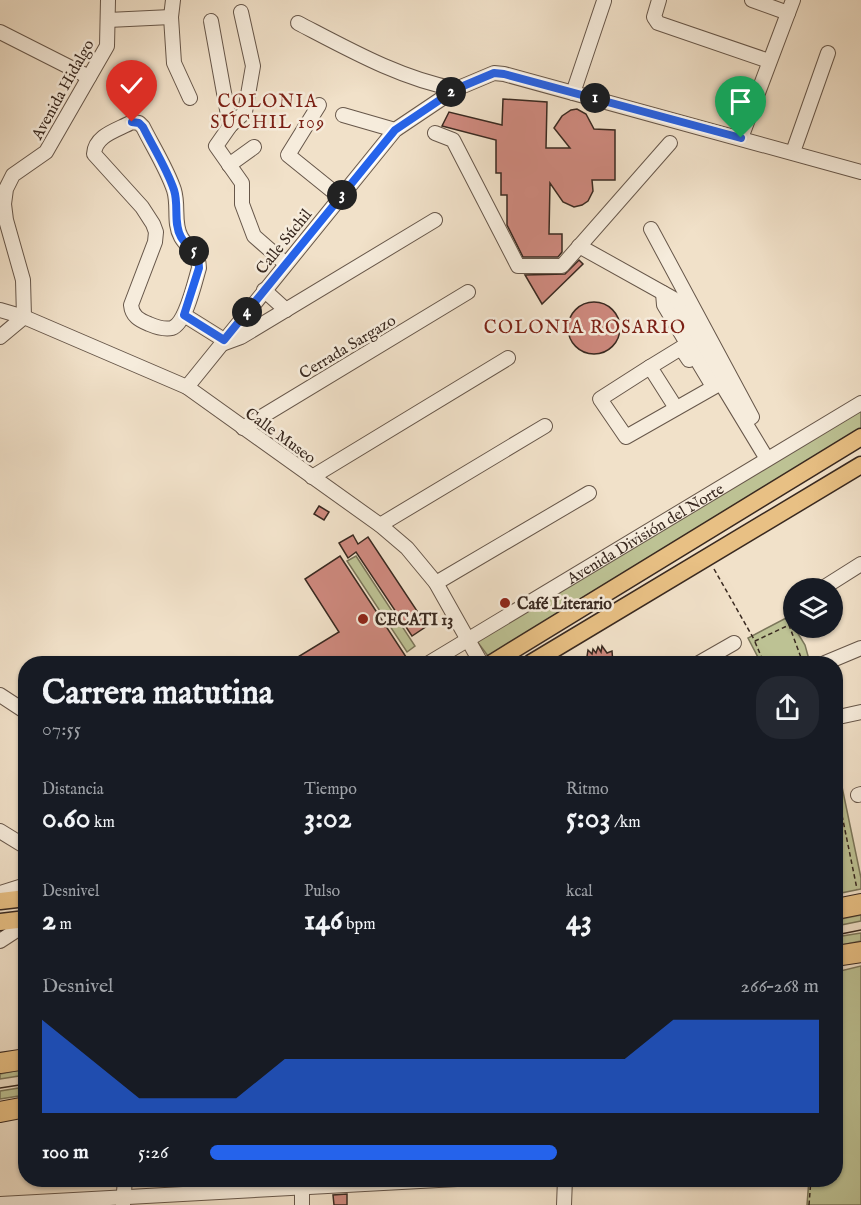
<!DOCTYPE html>
<html lang="es">
<meta charset="utf-8">
<style>
:root{--surface:#171b24;--page:#242831;--text:#f1f3f6;--muted:#9ea1a6;--accent:#2563eb}
body{margin:0;font-family:"IM FELL English",serif;background:var(--page);color:var(--text);height:100vh;display:flex;flex-direction:column;font-size:22px;white-space:nowrap}
*{box-sizing:border-box;margin:0}
p{font-size:20px;color:var(--muted)}
.icon{flex:none;width:33px;height:33px;fill:none;stroke:currentColor;stroke-width:2;stroke-linecap:round;stroke-linejoin:round}
.map{position:relative;flex:1;overflow:hidden}
.side{position:absolute;left:18px;top:656px;width:825px;height:531px;display:flex;flex-direction:column;background:var(--surface);border-radius:24px;box-shadow:0 2px 4px #0004}
.side>*{flex:none}
.controls{position:absolute;left:783px;top:578px;display:grid;gap:12px}
.controls a{display:grid;place-items:center;width:60px;height:60px;border-radius:50%;background:var(--surface);box-shadow:0 2px 4px #0004;font-size:30px}
.pin{position:absolute;display:grid;place-items:center;width:51px;height:51px;color:#fff;margin:-62px -26px;border-radius:50% 50% 50% 0;rotate:-45deg;box-shadow:0 0 6px #0007}
.pin .icon{rotate:45deg}
.km{position:absolute;width:30px;height:30px;margin:-15px;border-radius:50%;background:#222;color:#fff;font-size:16px;line-height:30px;text-align:center}
.round{display:grid;place-items:center;flex:none;width:63px;height:63px;border-radius:24px;background:var(--page)}
.summary{display:flex;align-items:center;justify-content:space-between;height:102px;padding:0 24px}
h1{font-size:33px;font-weight:700;line-height:45px}
.figures{display:grid;grid-template-columns:repeat(3,1fr);gap:9px;height:102px;padding:6px 24px}
.figures div{display:grid;align-content:center}
.figures b{font-size:30px;font-weight:700}
.figures small{font-size:16px;font-weight:400}
.figures p{font-size:16px}
.chart{height:168px;padding:12px 24px}
.chart p{display:flex;justify-content:space-between}
.chart svg{width:100%;height:108px;margin-top:6px;fill:var(--accent);opacity:.7}
ul{padding:0 24px;list-style:none;font-size:20px}
li{display:grid;grid-template-columns:96px 72px 1fr;align-items:center;height:45px}
li i{height:15px;border-radius:8px;background:var(--accent)}
.map>svg:first-child{display:block}
</style>
<div class="map">
<svg width="861" height="1205" viewBox="0 0 861 1205">
<rect width="100%" height="100%" fill="#f1e1c9"/>
<filter id="stains"><feTurbulence type="fractalNoise" baseFrequency=".00333" numOctaves="4"/><feColorMatrix values="0 0 0 0 .2 0 0 0 0 .09 0 0 0 0 .02 0 0 0 .5 -.17"/></filter>
<radialGradient id="worn" r=".72"><stop offset=".6" stop-color="#630" stop-opacity="0"/><stop offset="1" stop-color="#630" stop-opacity=".3"/></radialGradient>
<path fill="#bdc294" stroke="#7b765a" stroke-width="1.5" d="M861,410V428L488,656L476,640Z
M356,556L415,646L407,652L347,561Z
M788,617L805,645L810,663H761L748,638Z
M836,758L861,878V889L836,894Z
M861,915V921L836,926V920Z
M861,933V941L836,946V937Z
M861,966V1205H807L809,1179H836V972Z
M25,1069V1075L0,1079V1074Z
M25,1087V1095L0,1099V1091Z"/>
<path fill="#ce897e" stroke="#392920" stroke-width="1.5" d="M503,99L547,102L546,148H570L554,128L562,116L571,110L577,109L586,114L594,129L615,130V180H592L593,191L588,201L582,205L574,207L563,202L550,183L549,234H562V252L558,257H523L507,225V195H501V173H496V140L442,126L449,112L502,125Z
M579,260L583,264L542,304L525,275L565,274Z
M568 328a26 26 0 1 1 52 0a26 26 0 1 1-52 0Z
M319,506L329,512L324,520L314,514Z
M353,535L358,544L368,537L427,626L412,636L356,552L348,558L339,543Z
M340,556L410,663H288L339,632L305,579Z
M602,646L607,653L612,651L613,663H586L588,650L592,654L593,649L596,653L598,647L601,652Z
M347,1194V1205H334L333,1195Z"/>
<g fill="none" stroke-linecap="round" stroke-linejoin="round">
<defs>
<g id="minor">
<path d="M173,0L171,17L174,63L190,98"/>
<path d="M659,0L654,17L658,23L769,61"/>
<path d="M752,0L788,13"/>
<path d="M241,12L253,66L245,112L230,126L216,146L242,183V204L254,236L286,264"/>
<path d="M108,20L171,17"/>
<path d="M211,21L230,126"/>
<path d="M298,23C348,49 401,79 456,89"/>
<path d="M0,32L89,77"/>
<path d="M573,93L604,1"/>
<path d="M319,105L288,155L340,197"/>
<path d="M343,115L395,130"/>
<path d="M132,122L139,123L143,127C153,147 167,169 174,190C179,206 173,223 181,237C188,249 199,253 199,268C195,281 186,323 172,328C164,330 156,327 149,324C139,320 132,316 131,305L155,242L156,232L153,224L142,207L94,154C95,135 118,130 132,122Z"/>
<path d="M435,133L453,140L518,266H562L670,143"/>
<path d="M741,138L793,0"/>
<path d="M793,152L828,53"/>
<path d="M229,165L254,147"/>
<path d="M651,229L752,417"/>
<path d="M579,246L674,299L721,383L767,459"/>
<path d="M264,290L286,310"/>
<path d="M663,293L664,305L712,385"/>
<path d="M0,310L24,317L187,387L380,525L407,548L436,583L481,663"/>
<path d="M184,315L224,340"/>
<path d="M0,337L24,317L23,280L6,220L4,204L6,189L13,175L46,152L107,46L108,0"/>
<path d="M222,344L241,337L435,220"/>
<path d="M650,367L600,399L626,437L721,383"/>
<path d="M187,387L395,130L456,89L494,73L504,74L861,172"/>
<path d="M676,408L650,367L681,348L689,360"/>
<path d="M243,428L468,292"/>
<path d="M312,477L508,358"/>
<path d="M380,525L545,426"/>
<path d="M436,583L589,493"/>
<path d="M823,588L861,564"/>
<path id="s1" d="M429,663L861,403"/>
<path d="M699,663L734,643"/>
<path d="M825,663L861,648"/>
<path d="M0,695L26,712"/>
<path d="M843,716L861,712"/>
<path d="M858,795L861,794"/>
<path d="M0,831L26,847"/>
<path d="M0,893L26,885"/>
<path d="M0,941L26,924"/>
<path d="M0,1204L457,1179"/>
<path d="M123,1205L125,1179"/>
<path d="M302,1205V1180"/>
<path d="M564,1205L565,1179"/>
</g>
<path id="major" d="M492,663L861,437
M531,663L861,465
M0,901L26,898
M0,922L26,919"/>
<path id="highway" d="M836,909L861,904
M836,956L861,952
M0,1063L26,1059
M0,1112L26,1107"/>
</defs>
<use href="#minor" stroke="#67574a" stroke-width="16"/>
<use href="#major" stroke="#392920" stroke-width="19"/>
<use href="#highway" stroke="#392920" stroke-width="22"/>
<path stroke="#392920" stroke-width="1.5" stroke-dasharray="4.5 3" stroke-linecap="butt" d="M714,569L755,641L789,625L803,663
M755,642L764,663
M836,786L857,889
M809,1205L811,1179"/>
<use href="#minor" stroke="#f6ecdc" stroke-width="14"/>
<use href="#major" stroke="#e8c084" stroke-width="16"/>
<use href="#highway" stroke="#e8c084" stroke-width="20"/>
<path stroke="#392920" stroke-width="1.5" d="M836,935L861,930
M0,1088L26,1084"/>
</g>
<g fill="none" stroke-linecap="round" stroke-linejoin="round">
<defs>
<path id="route" d="M132,122L139,123L143,127C153,147 167,169 174,190C179,205 173,223 181,237C188,249 199,253 199,268L184,315L224,340L395,130L456,89L494,73L504,74L741,138"/>
</defs>
<use href="#route" stroke="#fff" stroke-width="12"/>
<use href="#route" stroke="#2563eb" stroke-width="8"/>
</g>
<g fill="#8f2418" stroke="#f6ecdc" stroke-width="2">
<circle cx="505" cy="603" r="6"/>
<circle cx="363" cy="619" r="6"/>
</g>
<g text-anchor="middle" stroke-width="5" stroke-linejoin="round" paint-order="stroke">
<g font-size="16" fill="#392920" stroke="#f6ecdc">
<text transform="translate(62 89) rotate(-61)" y="6">Avenida Hidalgo</text>
<text transform="translate(283 241) rotate(-51)" y="6">Calle Súchil</text>
<text transform="translate(347 346) rotate(-31)" y="6">Cerrada Sargazo</text>
<text transform="translate(281 435) rotate(36)" y="6">Calle Museo</text>
<text dy="6" stroke="none"><textPath href="#s1" startOffset="252">Avenida División del Norte</textPath></text>
</g>
<g font-size="16" font-weight="bold" fill="#392920" stroke="#f6ecdc" text-anchor="start">
<text x="517" y="609">Café Literario</text>
<text x="375" y="625">CECATI 13</text>
</g>
<g font-size="18" letter-spacing="1.5" fill="#7a1f14" stroke="#f6ecdc">
<text x="268" y="107">COLONIA<tspan x="268" dy="21">SÚCHIL 109</tspan></text>
<text x="585" y="333">COLONIA ROSARIO</text>
</g>
</g>
<rect width="100%" height="100%" filter="url(#stains)"/>
<rect width="100%" height="100%" fill="url(#worn)"/>
</svg>
<div class="controls">
<a><svg class="icon" aria-label="layers" viewBox="0 0 24 24"><path d="M12 4l9 5-9 5-9-5zM3 14l9 5 9-5"/></svg></a>
</div>
<div class="pin" style="left:741px;top:138px;background:#1e9e55"><svg class="icon" aria-label="arrive" viewBox="0 0 24 24"><path d="M6 21V4h12l-3 4 3 4H6"/></svg></div>
<div class="pin" style="left:132px;top:122px;background:#d93025"><svg class="icon" aria-label="check" viewBox="0 0 24 24"><path d="M5 12l5 5 9-10"/></svg></div>
<b class="km" style="left:595px;top:98px">1</b>
<b class="km" style="left:451px;top:92px">2</b>
<b class="km" style="left:342px;top:195px">3</b>
<b class="km" style="left:247px;top:312px">4</b>
<b class="km" style="left:194px;top:251px">5</b>
<section class="side">
<div class="summary"><div><h1>Carrera matutina</h1><p>07:55</p></div><a class="round"><svg class="icon" aria-label="share" viewBox="0 0 24 24"><path d="M12 15V3M7 8l5-5 5 5M5 13v7h14v-7"/></svg></a></div>
<div class="figures">
<div><p>Distancia</p><b>0.60<small> km</small></b></div>
<div><p>Tiempo</p><b>3:02</b></div>
<div><p>Ritmo</p><b>5:03<small> /km</small></b></div>
</div>
<div class="figures">
<div><p>Desnivel</p><b>2<small> m</small></b></div>
<div><p>Pulso</p><b>146<small> bpm</small></b></div>
<div><p>kcal</p><b>43</b></div>
</div>
<div class="chart"><p><span>Desnivel</span>266–268 m</p>
<svg viewBox="0 0 160 44" preserveAspectRatio="none"><path d="M0 44V6L10 22L20 38L30 38L40 38L50 22L60 22L70 22L80 22L90 22L100 22L110 22L120 22L130 6L140 6L150 6L160 6V44z"/></svg>
</div>
<ul>
<li><b>100 m</b>5:26<i style="width:57%"></i></li>
</ul>
</section>
</div>
